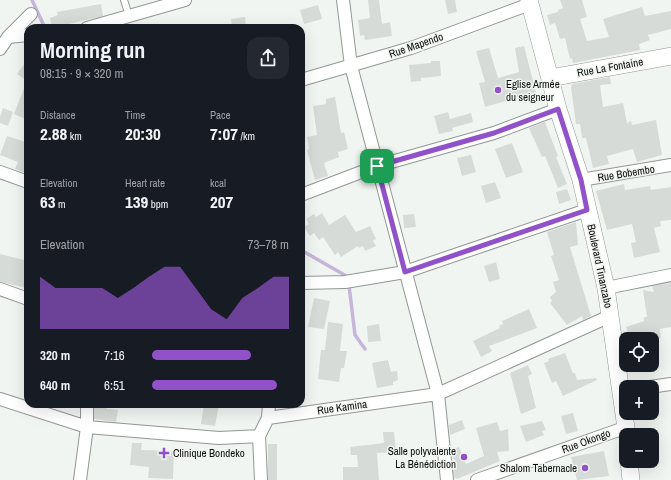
<!DOCTYPE html>
<meta charset="utf-8">
<style>
:root{--surface:#171b24;--page:#242831;--text:#f1f3f6;--muted:#9ea1a6;--accent:#9152c9}
body{margin:0;font-family:"Archivo Narrow",sans-serif;background:var(--page);color:var(--text);height:100vh;display:flex;flex-direction:column;font-size:15px;white-space:nowrap}
*{box-sizing:border-box;margin:0}
p{font-size:13px;color:var(--muted)}
.icon{flex:none;width:22px;height:22px;fill:none;stroke:currentColor;stroke-width:2;stroke-linecap:round;stroke-linejoin:round}
.map{position:relative;flex:1;overflow:hidden}
.details{position:absolute;left:24px;top:24px;width:281px;height:384px;display:flex;flex-direction:column;background:var(--surface);border-radius:12px;box-shadow:0 4px 16px #0002}
.details>*{flex:none}
.fabs{position:absolute;left:619px;top:332px;display:grid;gap:8px}
.fabs a{display:grid;place-items:center;width:40px;height:40px;border-radius:8px;background:var(--surface);box-shadow:0 4px 16px #0002;font-size:20px}
.pin{position:absolute;display:grid;place-items:center;width:34px;height:34px;color:#fff;margin:-17px;border-radius:8px;box-shadow:0 2px 6px #0006}
.round{display:grid;place-items:center;flex:none;width:42px;height:42px;border-radius:12px;background:var(--page)}
.overview{display:flex;align-items:center;justify-content:space-between;height:68px;padding:0 16px}
h1{font-size:22px;font-weight:700;line-height:30px}
.metrics{display:grid;grid-template-columns:repeat(3,1fr);gap:6px;height:68px;padding:4px 16px}
.metrics div{display:grid;align-content:center}
.metrics b{font-size:17px;font-weight:700}
.metrics small{font-size:11px;font-weight:400}
.metrics p{font-size:11px}
.chart{height:112px;padding:8px 16px}
.chart p{display:flex;justify-content:space-between}
.chart svg{width:100%;height:72px;margin-top:4px;fill:var(--accent);opacity:.7}
ul{padding:0 16px;list-style:none;font-size:13px}
li{display:grid;grid-template-columns:64px 48px 1fr;align-items:center;height:30px}
li i{height:10px;border-radius:5px;background:var(--accent)}
.map>svg:first-child{display:block}
</style>
<div class="map">
<svg width="671" height="480" viewBox="0 0 671 480">
<rect width="100%" height="100%" fill="#f1f5f2"/>
<g fill="none" stroke-linecap="round" stroke-linejoin="round">
<path stroke="#c6b6d9" stroke-width="3.5" d="M32,0L45,28
M301,250L348,277L355,335L365,349"/>
</g>
<path fill="#d7dbd8" d="M368,0H379L382,24L390,22L392,36L365,40L364,35L360,36L358,20L370,18Z
M445,0H455L457,12L448,14Z
M560,0H582L587,17L580,19L587,41L609,37L603,19L642,7L645,16L671,11V29L648,35L650,40L639,44L640,50L573,63L572,58L570,59L565,38L560,39L555,23L550,25L547,15L558,12V10L563,8Z
M101,4L103,16L69,24L70,28H52L50,18L58,15L57,12Z
M318,5L322,19L304,24L300,10Z
M245,17L246,28H232L231,19Z
M524,46L536,92L485,107L479,83L485,82L476,51L489,48L498,78L519,72L515,48Z
M28,59V120L14,114L27,81L17,74Z
M431,61H440L441,76L421,78V81L411,82L409,65L431,63Z
M610,77L611,84L600,85L603,107L623,103L627,123L631,121L632,125L656,120L662,155L637,162L633,149L607,156L609,164L593,168L586,138H582L580,124H576L571,87L572,84Z
M335,97L341,133L344,132L348,149L338,152L339,157L324,163L328,176L315,180L307,150L309,149L307,137L317,135L313,106L326,104V99Z
M3,108L13,112L8,126L0,123V117Z
M448,112L450,119L471,113L473,122L452,128L453,131L439,134L434,116Z
M545,122L558,156L556,157L567,184L558,188L545,156L542,157L529,128Z
M7,136L26,142L28,137V174L15,169L18,162L0,155Z
M512,143L523,172L506,178L495,149Z
M471,155L476,172L462,176L457,158Z
M495,182L501,198L486,203L481,186Z
M624,184L625,190L650,186L651,190L671,187V220L660,221L661,226L654,228L660,252L634,258L631,243L636,242L632,224L607,230L596,191Z
M567,189L571,200L559,204L556,192Z
M322,213L329,225L345,215L356,232L370,226L376,239L373,241L376,246L365,251L363,246L359,248L358,246L341,257L338,252L335,255L323,237L319,240L314,233L310,236L304,227L309,224L306,219L314,214L316,217Z
M414,214L416,227L404,228L403,215Z
M576,222L578,245L570,247L591,316L583,320L582,316L567,325L550,303L552,301L550,297L556,292L553,282L559,280L551,256L554,255L547,232Z
M0,254L28,261V288L0,282Z
M496,262L500,279L489,282L484,266Z
M671,283V327L660,329L661,338L658,339H630L626,327L644,321V317H647L643,290L654,292L652,286Z
M314,298L330,301L324,329L308,327Z
M529,309L537,328L489,346L492,351L481,357L473,341L500,328L499,326L503,324L502,321Z
M328,322L343,324L340,351H347L344,368H341L339,382L318,379L321,350H325Z
M379,324L381,341L368,342L367,326Z
M565,353L573,373H575L577,380L596,378L597,380L563,396L556,381L552,383L544,363L549,361L548,359Z
M388,360L391,372L397,371L398,380L393,382V385L377,388L372,363Z
M528,365L532,374L528,376L536,408L521,414L510,373Z
M94,404H107V409L118,410L116,422L94,419Z
M204,404L219,405L215,426L201,424Z
M573,413L578,431L566,434L561,416Z
M462,420L465,429L450,435L449,425Z
M542,421L546,430L542,431L544,435L526,442L520,426Z
M497,422L500,431L508,429L509,451L497,452L500,461L457,479L454,477L453,469L457,468L451,450L459,447L466,464L484,456L476,428Z
M383,432H394L396,452L377,453L379,480H343V467H358L357,455H351L350,447L384,443Z
M132,443H142L141,450L174,451L173,479L148,478L149,467L130,465Z
M268,444H277V480H268Z
M604,451L609,476L577,480L571,457Z"/>
<g fill="none" stroke-linecap="round" stroke-linejoin="round">
<defs>
<path id="lane" d="M124,0L129,16"/>
<path id="street" d="M343,0L351,66L438,394L447,480
M87,28L185,0
M8,37L28,35
M0,49L8,37L31,14
M301,80L411,48L530,4
M0,172L28,182
M581,180L671,165
M301,195L377,166L494,133L558,109
M301,283L345,282L405,272L587,210
M606,288L671,275
M0,289L28,299
M650,387L671,384
M0,399L87,427L219,438L259,436L268,418L438,394L610,316
M268,418L269,404
M259,436L261,480
M80,480L87,427V404
M477,480L627,427"/>
<path id="secondary" d="M529,0L558,109L581,180L606,288L627,435
M550,78L671,56
M629,461L631,480"/>
</defs>
<use href="#lane" stroke="#939794" stroke-width="8"/>
<use href="#street" stroke="#939794" stroke-width="14"/>
<use href="#secondary" stroke="#939794" stroke-width="18"/>
<use href="#lane" stroke="#fff" stroke-width="6"/>
<use href="#street" stroke="#fff" stroke-width="12"/>
<use href="#secondary" stroke="#fff" stroke-width="17"/>
</g>
<g fill="none" stroke-linecap="round" stroke-linejoin="round">
<defs>
<path id="route" d="M558,109L581,180L587,210L405,272L377,166L494,133Z"/>
</defs>
<use href="#route" stroke="#fff" stroke-width="8"/>
<use href="#route" stroke="#9152c9" stroke-width="5"/>
</g>
<g fill="#9152c9" stroke="#f1f5f2" stroke-width="1.5">
<circle cx="498" cy="90" r="4"/>
<path d="M162 447h4v4h4v4h-4v4h-4v-4h-4v-4h4z"/>
<circle cx="464" cy="457" r="4"/>
<circle cx="585" cy="468" r="4"/>
</g>
<g text-anchor="middle" stroke-width="3" stroke-linejoin="round" paint-order="stroke">
<g font-size="11" fill="#0c0d0c" stroke="#f1f5f2">
<text transform="translate(416 45) rotate(-19)" y="4">Rue Mapendo</text>
<text transform="translate(610 67) rotate(-10)" y="4">Rue La Fontaine</text>
<text transform="translate(626 173) rotate(-9)" y="4">Rue Bobembo</text>
<text transform="translate(600 266) rotate(78)" y="4">Boulevard Tinanzabo</text>
<text transform="translate(342 407) rotate(-8)" y="4">Rue Kamina</text>
<text transform="translate(586 441) rotate(-20)" y="4">Rue Okongo</text>
</g>
<g font-size="11" fill="#0c0d0c" stroke="#f1f5f2" text-anchor="start">
<text x="506" y="88">Eglise Armée<tspan x="506" dy="13">du seigneur</tspan></text>
<text x="456" y="455" text-anchor="end">Salle polyvalente<tspan x="456" dy="13">La Bénédiction</tspan></text>
<text x="173" y="457">Clinique Bondeko</text>
<text x="577" y="472" text-anchor="end">Shalom Tabernacle</text>
</g>
</g>
</svg>
<div class="fabs">
<a><svg class="icon" aria-label="locate" viewBox="0 0 24 24"><circle cx="12" cy="12" r="6"/><path d="M12 2v4M12 18v4M2 12h4M18 12h4"/></svg></a>
<a>+</a>
<a>−</a>
</div>
<div class="pin" style="left:377px;top:166px;background:#1e9e55"><svg class="icon" aria-label="arrive" viewBox="0 0 24 24"><path d="M6 21V4h12l-3 4 3 4H6"/></svg></div>
<section class="details">
<div class="overview"><div><h1>Morning run</h1><p>08:15 · 9 × 320 m</p></div><a class="round"><svg class="icon" aria-label="share" viewBox="0 0 24 24"><path d="M12 15V3M7 8l5-5 5 5M5 13v7h14v-7"/></svg></a></div>
<div class="metrics">
<div><p>Distance</p><b>2.88<small> km</small></b></div>
<div><p>Time</p><b>20:30</b></div>
<div><p>Pace</p><b>7:07<small> /km</small></b></div>
</div>
<div class="metrics">
<div><p>Elevation</p><b>63<small> m</small></b></div>
<div><p>Heart rate</p><b>139<small> bpm</small></b></div>
<div><p>kcal</p><b>207</b></div>
</div>
<div class="chart"><p><span>Elevation</span>73–78 m</p>
<svg viewBox="0 0 160 44" preserveAspectRatio="none"><path d="M0 44V12L10 19L20 19L30 19L40 19L50 25L60 19L70 12L80 6L90 6L100 19L110 32L120 38L130 25L140 19L150 12L160 12V44z"/></svg>
</div>
<ul>
<li><b>320 m</b>7:16<i style="width:72%"></i></li>
<li><b>640 m</b>6:51<i style="width:91%"></i></li>
</ul>
</section>
</div>
